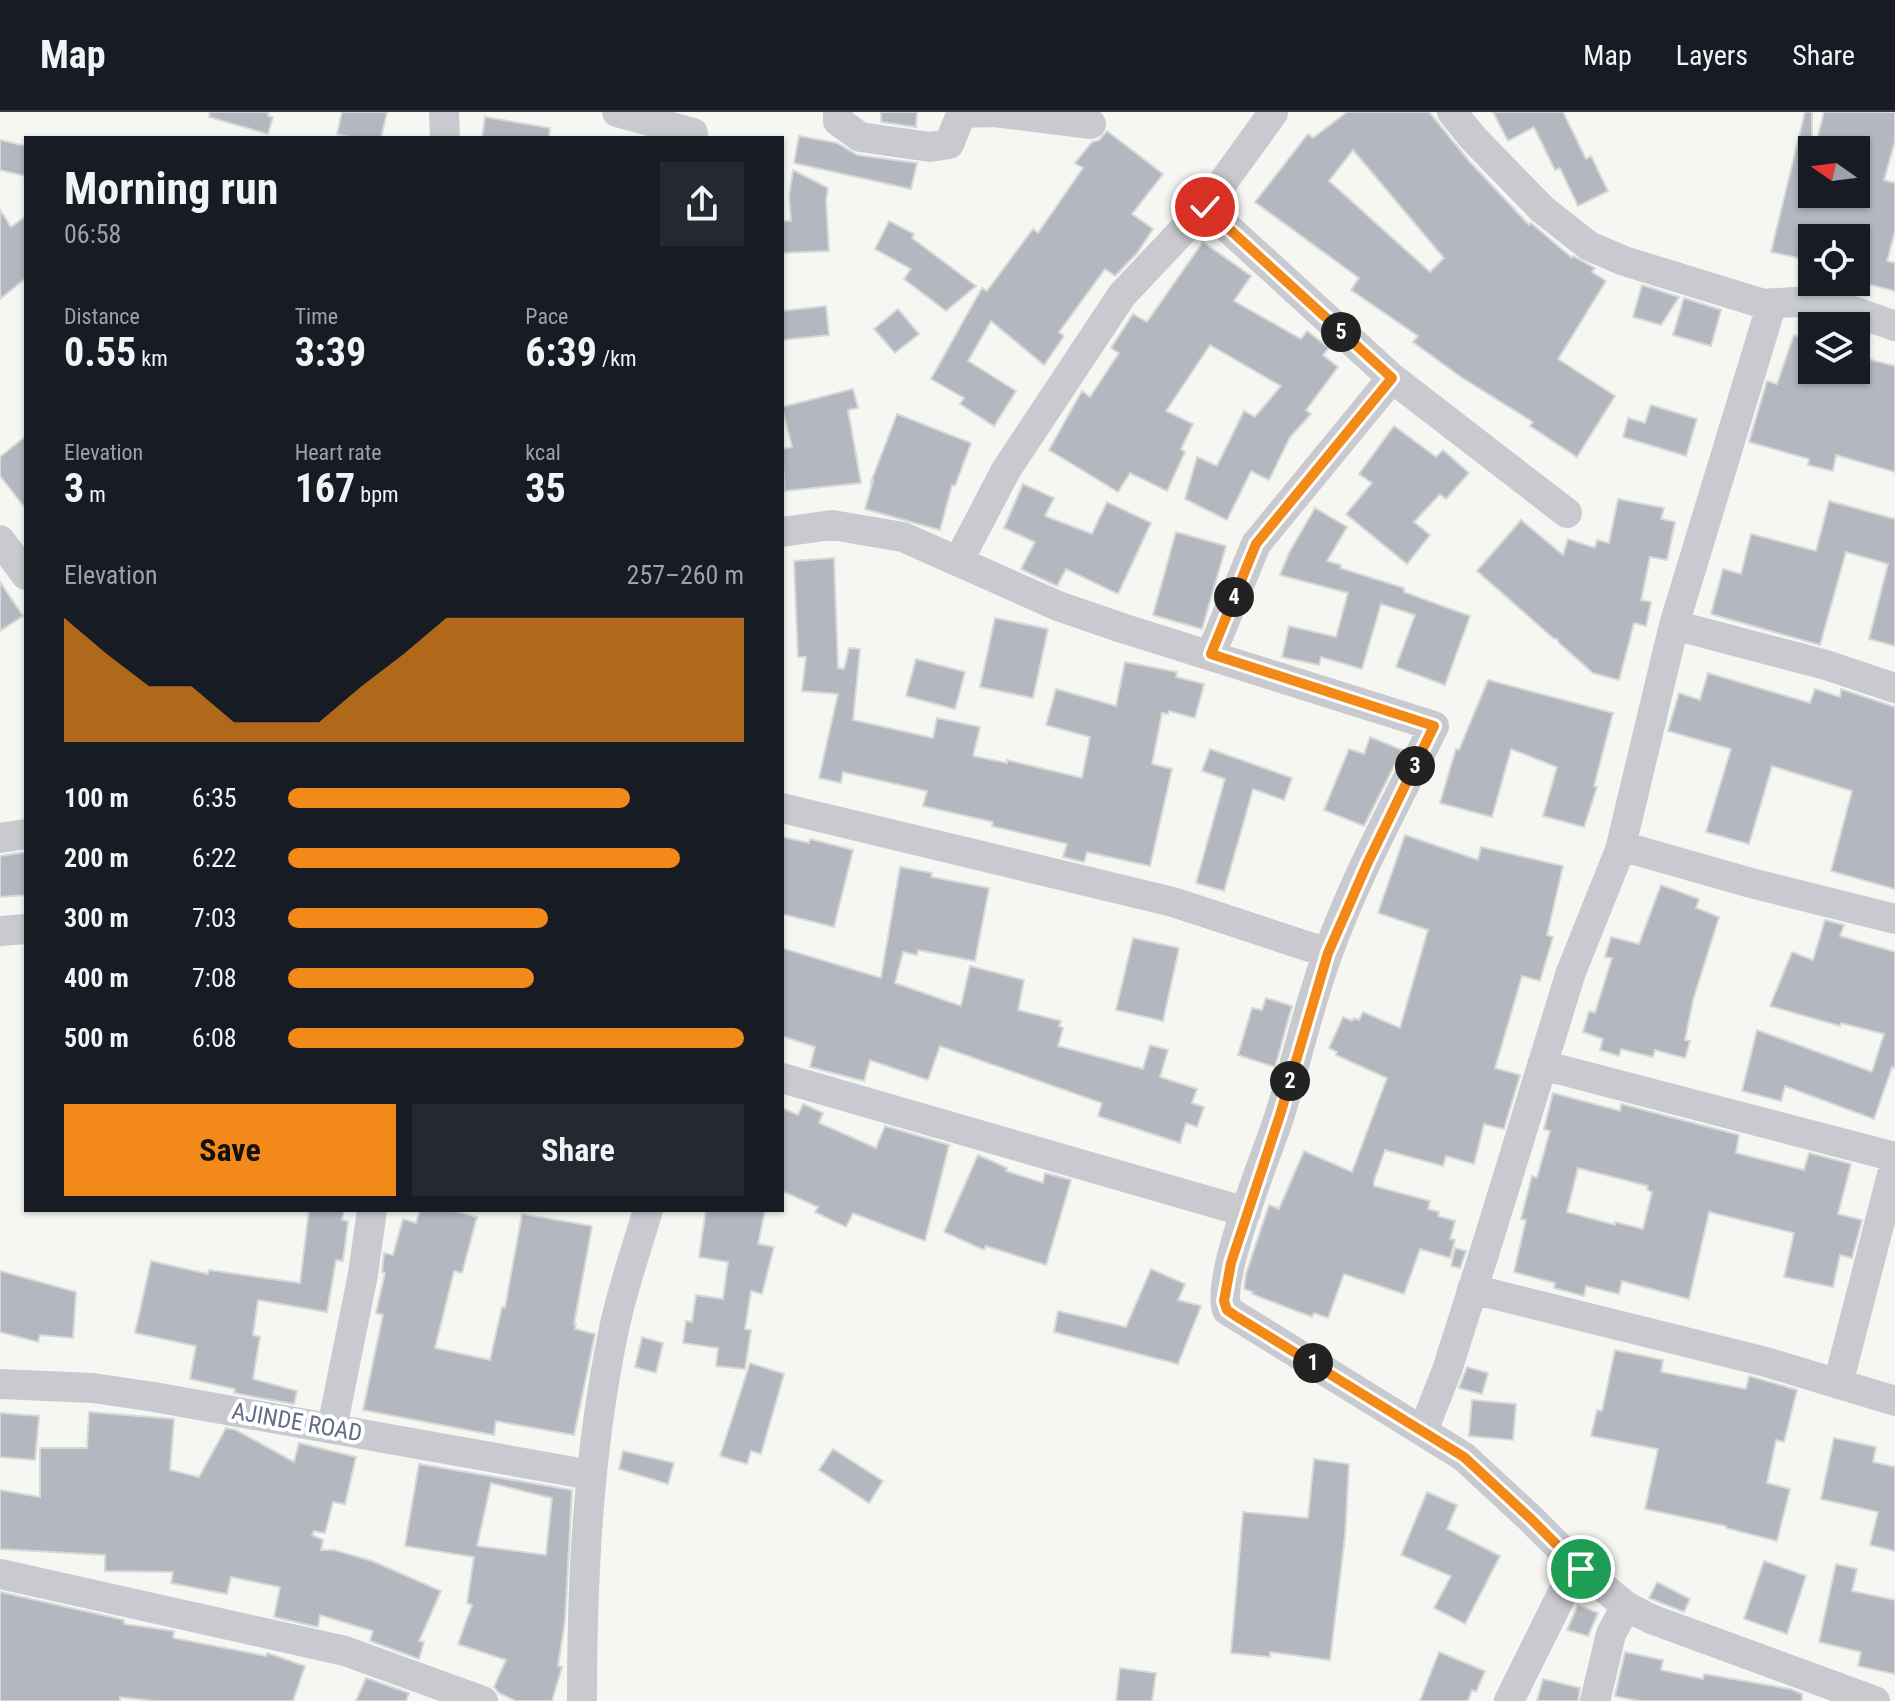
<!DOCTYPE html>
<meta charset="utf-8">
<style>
:root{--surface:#171b24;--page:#242831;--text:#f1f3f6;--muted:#9ea1a6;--line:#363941;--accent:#f28918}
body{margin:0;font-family:"Roboto Condensed",sans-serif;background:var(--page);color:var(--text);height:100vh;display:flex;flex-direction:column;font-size:30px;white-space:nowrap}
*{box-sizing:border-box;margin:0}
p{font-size:26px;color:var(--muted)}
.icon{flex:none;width:44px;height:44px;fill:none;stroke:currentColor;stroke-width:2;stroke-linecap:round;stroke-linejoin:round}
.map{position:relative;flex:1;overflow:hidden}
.details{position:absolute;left:24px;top:24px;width:760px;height:1076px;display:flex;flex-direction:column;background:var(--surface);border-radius:0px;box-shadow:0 2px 6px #0004}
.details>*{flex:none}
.needle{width:52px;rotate:284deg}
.tools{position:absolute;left:1798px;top:24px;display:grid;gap:16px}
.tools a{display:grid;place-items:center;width:72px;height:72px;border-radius:0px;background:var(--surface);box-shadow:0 2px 6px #0004;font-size:40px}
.pin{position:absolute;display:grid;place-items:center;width:68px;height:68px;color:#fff;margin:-34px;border:4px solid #fff;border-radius:50%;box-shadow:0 2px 8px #0007}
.km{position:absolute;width:40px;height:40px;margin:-20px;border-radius:50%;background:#222;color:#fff;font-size:22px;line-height:40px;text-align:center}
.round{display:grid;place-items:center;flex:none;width:84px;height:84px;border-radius:0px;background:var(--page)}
.summary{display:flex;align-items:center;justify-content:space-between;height:136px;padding:0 40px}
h1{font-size:44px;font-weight:700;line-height:60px}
.metrics{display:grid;grid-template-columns:repeat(3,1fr);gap:12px;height:136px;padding:8px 40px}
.metrics div{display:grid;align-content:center}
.metrics b{font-size:40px;font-weight:700}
.metrics small{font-size:22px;font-weight:400}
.metrics p{font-size:22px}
.chart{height:224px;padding:16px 40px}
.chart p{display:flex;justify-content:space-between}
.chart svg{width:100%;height:144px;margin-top:8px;fill:var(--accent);opacity:.7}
.primary-button{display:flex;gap:16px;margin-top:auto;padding:16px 40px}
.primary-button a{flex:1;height:92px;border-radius:0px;background:var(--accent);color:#111;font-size:32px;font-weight:700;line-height:92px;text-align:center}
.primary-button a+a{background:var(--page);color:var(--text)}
ul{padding:0 40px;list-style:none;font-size:26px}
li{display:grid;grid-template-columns:128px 96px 1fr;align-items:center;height:60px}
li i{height:20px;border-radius:10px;background:var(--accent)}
header{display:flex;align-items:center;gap:48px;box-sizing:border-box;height:112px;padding:0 40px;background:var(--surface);border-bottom:2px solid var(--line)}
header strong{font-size:38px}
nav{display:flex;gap:44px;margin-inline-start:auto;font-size:28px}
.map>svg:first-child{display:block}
</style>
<header>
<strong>Map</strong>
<nav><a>Map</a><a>Layers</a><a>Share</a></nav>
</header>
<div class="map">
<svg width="1895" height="1589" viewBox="0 0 1895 1589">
<rect width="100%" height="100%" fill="#f6f7f3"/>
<path fill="#b3b7c0" stroke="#d8d8d6" stroke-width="2" fill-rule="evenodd" d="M210,0H269L268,4L273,5L268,22L209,5Z
M342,0H387L381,26H354L337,22Z
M881,0H917L916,15L881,10Z
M1347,0H1429L1469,49L1529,113L1531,111L1572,146L1573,144L1595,156L1592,160L1606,169L1558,247L1615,284L1577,345L1530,314L1533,310L1461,265L1413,230L1418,224L1351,178L1359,166L1255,90L1308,22L1313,26ZM1353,38L1444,146L1430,160L1329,69Z
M1493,0H1563L1586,47L1591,44L1608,79L1578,94L1560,56L1555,58L1534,15L1508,29Z
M1805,0H1812V82H1856L1865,39L1817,27L1824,0H1895V29L1884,68L1895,71V119L1887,149L1895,151V179L1856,169V126H1812V149L1771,140Z
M485,5L550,16L549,26H482Z
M1107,19L1163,62L1132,102L1153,117L1137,141L1115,164L1105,157L1059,220L1064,224L1044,253L991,209L968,249L1016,279L994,314L960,292L964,286L931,267L982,176L987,179L1033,117L1038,121L1083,56L1075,51L1092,30L1099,28Z
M799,24L837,31L857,43L917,51L911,77L794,51Z
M0,28L26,34V64L0,58Z
M793,58L828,76L826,88L829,139L782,141V109H791L789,84Z
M0,98L11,115L26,104V166L0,187Z
M889,109L914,122L912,126L976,174L946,199L904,167L911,157L875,137Z
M1203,130L1251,164L1234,189L1301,227L1307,219L1329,236L1323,243L1338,255L1306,298L1311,302L1290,325L1269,368L1251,359L1227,408L1185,387L1197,345L1217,354L1244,299L1255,305L1281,274L1210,233L1166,299L1193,312L1181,337L1185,340L1167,379L1130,361L1118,380L1049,338L1082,279L1090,285L1119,241L1111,236L1133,202L1147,210Z
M1642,173L1679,185L1661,213L1633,205Z
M1684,186L1721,198L1711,234L1673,223Z
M826,194L829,223L782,228V199Z
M898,197L919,222L895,241L874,217Z
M1794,223L1812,229V258H1856V244L1895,254V360L1836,343L1833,359L1808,353L1809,347L1749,330L1767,269L1777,272Z
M853,277L858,296L848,298L861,371L785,379L782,337L792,335L782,295Z
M1651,293L1697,307L1686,344L1623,325L1628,306L1645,311Z
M897,302L971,331L955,374L952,373L940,418L865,397L873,369L871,370Z
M1394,314L1436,345L1443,338L1469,361L1446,387L1440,382L1414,410L1430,423L1407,452L1346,402L1372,371L1359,362Z
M26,324V397L0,364V345Z
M1023,372L1054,386L1045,404L1092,422L1107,390L1151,411L1118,482L1066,457L1057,474L1021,457L1035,430L1004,416Z
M1618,387L1664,396L1661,407L1675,410L1667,448L1650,445L1641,488L1651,490L1646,514L1634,511L1619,568L1593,561L1558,530V528L1553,526L1477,459L1521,408L1563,443L1568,427L1595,436L1597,428L1609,431Z
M1829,389L1895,407V534L1869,527L1888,452L1846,440L1820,533L1711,502L1723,457L1741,462L1751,422L1816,439Z
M1315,396L1347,415L1327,449L1341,453L1340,456L1404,476V480L1470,504L1445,573L1396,555L1415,503L1381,492L1362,557L1321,545L1319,553L1282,545L1289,514L1336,525L1348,481L1280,463L1289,441Z
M1176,420L1226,434L1202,517L1153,503Z
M834,446L838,556L844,557L849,536L860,537L853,608L933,626L937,606L980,615L973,644L1007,651V648L1082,666L1090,625L1046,613L1056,577L1116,594L1125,550L1177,560L1176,565L1204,572L1195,606L1169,599L1168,602L1162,601L1152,652L1172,657L1150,754L1087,740L1084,750L1063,745L1067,732L992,714L993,710L923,694L927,679L843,660L841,671L819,666L838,582L802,579L806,545H798L794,449Z
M0,470L23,504L0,519Z
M995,506L1048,517L1033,586L980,575Z
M916,547L965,560L955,597L906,584Z
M1708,561L1810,591L1815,577L1840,585L1841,577L1895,595V777L1831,759L1852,679L1772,654L1749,732L1706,720L1731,637L1668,619L1679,581L1700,588Z
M1488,568L1613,601L1594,674L1597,675L1584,715L1543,704L1557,655L1511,637L1492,705L1440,691L1456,637L1459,638Z
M1370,625L1402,638L1364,714L1324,698L1349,637L1364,642Z
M1210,637L1292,666L1284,688L1253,677L1224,779L1196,771L1225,667L1202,659Z
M1405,723L1478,748L1481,735L1563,754L1547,823L1553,825L1540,869L1522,864L1495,956L1520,963L1504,1017L1484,1012L1474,1052L1446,1044L1443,1054L1385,1038L1374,1069V1074L1430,1089L1428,1097L1439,1100L1438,1104L1455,1109L1450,1127L1455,1128L1450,1146L1420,1137L1404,1182L1344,1162L1328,1206L1314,1201L1312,1205L1252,1182L1253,1180L1244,1177L1246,1162L1269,1093L1279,1097L1304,1039L1352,1060L1387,966L1336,943L1337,940L1329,936L1343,905L1352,909L1354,906L1359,908L1363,900L1400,916L1428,818L1378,801Z
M782,725L809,731L810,727L853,738L834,815L782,802Z
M26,740V783L0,785V744Z
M900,755L932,761L931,765L989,776L975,849L918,838L917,843L903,840L895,871L961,894L970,854L1024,868L1018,898L1061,909L1059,914L1063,916L1058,934L1143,957L1150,933L1168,938L1160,965L1197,977L1192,991L1204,995L1197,1015L1186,1011L1180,1031L1098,1004L1102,991L940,934L928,968L870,948L864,969L810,955L815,935L782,924V836L881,866Z
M1661,773L1699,787L1696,796L1719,805L1693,888L1685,928L1690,929L1685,946L1655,938L1653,945L1621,937L1619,944L1600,938L1603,927L1583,920L1589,899L1595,901L1612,846L1605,845L1611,825L1639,832Z
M1825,808L1844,813L1840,824L1895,840V956L1892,955L1874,1007L1785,974L1781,989L1742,979L1757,918L1872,960L1884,922L1841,911L1840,914L1770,894L1792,840L1813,848Z
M1133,826L1179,836L1163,909L1116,898Z
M1266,886L1292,894L1275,955L1238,943L1252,896L1262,898Z
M1553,981L1620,999L1621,992L1739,1023L1736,1041L1804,1058L1809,1041L1851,1052L1838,1102L1862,1108L1852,1146L1840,1143L1833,1175L1784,1165L1794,1121L1709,1100L1689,1187L1622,1169L1619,1182L1586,1174L1584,1184L1554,1176L1555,1171L1514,1160L1526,1108L1521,1107L1532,1064L1537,1066L1550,1019L1544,1017ZM1578,1056L1648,1074L1647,1078L1652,1080L1643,1117L1615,1110V1113L1567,1100Z
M803,992L823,1001L819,1011L876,1036L885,1014L949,1033L925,1129L853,1101L846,1115L815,1100L818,1095L782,1079V996L798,1003Z
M978,1043L1007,1056L1006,1059L1043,1071L1045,1061L1071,1068L1046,1153L986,1134L984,1138L944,1120Z
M309,1098H344L342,1108L348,1109L343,1149L336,1148L327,1200L258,1188L253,1223L260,1225L253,1267L297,1279L294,1292L234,1281L235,1277L190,1267L196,1234L135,1221L151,1149L208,1162L209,1158L300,1171Z
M420,1098H451L477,1105L462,1161L454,1159L435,1236L490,1248L502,1195L505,1196L522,1102L592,1114L574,1212H576L575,1217L595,1222L574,1323L496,1309L494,1323L363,1298L383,1203L376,1201L385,1161L382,1160L384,1141L393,1143L403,1107L416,1111Z
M706,1098H765L758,1132L774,1135L762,1182L751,1179L745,1217L751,1218L745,1257L716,1254L718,1236L683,1231L686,1209L692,1210L696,1183L723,1187L728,1150L699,1145Z
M1455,1136L1466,1139L1460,1156L1451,1154Z
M1151,1157L1185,1172L1178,1188L1201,1194L1178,1252L1054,1220L1058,1199L1126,1215Z
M0,1159L76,1180L73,1226L40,1223L38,1230L0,1220Z
M642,1225L663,1231L656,1261L635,1255Z
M1615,1238L1663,1248L1661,1260L1746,1277L1749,1264L1797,1278L1784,1330L1776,1328L1767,1371L1790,1377L1777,1429L1726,1416V1414L1645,1397L1658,1337L1591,1324L1597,1298L1602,1299Z
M750,1251L784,1262L761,1342L751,1339L747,1352L720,1344Z
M1467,1255L1488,1261L1482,1282L1459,1276Z
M1472,1288L1516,1292L1513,1328L1469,1324Z
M89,1300L174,1307L170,1358L199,1365L226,1316L236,1318L294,1350L299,1331L356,1345L345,1392L333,1390L325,1421L314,1419L312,1423L323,1428L321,1438H334L372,1449L441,1479L419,1529L424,1530L419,1547L370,1529L373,1519L320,1503L318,1515L274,1505L280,1475L231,1465L227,1482L171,1471L173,1460L105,1459V1443L0,1437V1378L40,1385V1336H87Z
M0,1301L39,1304L35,1348L0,1345Z
M1834,1326L1876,1335L1873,1350L1895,1355V1439L1870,1433L1878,1400L1821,1387Z
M833,1337L883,1369L869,1391L819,1358Z
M623,1339L674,1351L668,1372L619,1357Z
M1314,1347L1349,1352L1345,1424L1330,1548L1270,1540V1545L1231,1541L1243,1400L1308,1406Z
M419,1352L572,1378L565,1509L558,1554L562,1555L552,1589H516L499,1581L494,1575L506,1548L458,1532L472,1493L467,1491L474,1445L405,1434ZM491,1371L552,1386L546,1443L477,1434Z
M1427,1380L1457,1393L1447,1417L1500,1444L1465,1512L1434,1496L1451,1464L1401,1443Z
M1764,1449L1806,1464L1787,1522L1744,1507Z
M1836,1452L1857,1457L1852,1479L1895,1488V1562L1858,1554L1861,1540L1819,1530Z
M1657,1470L1690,1487L1684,1500L1649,1486Z
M0,1480L124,1508V1512L174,1519L173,1526L266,1544L267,1541L305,1554L293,1589H154L120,1585V1589H0Z
M1578,1493L1598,1501L1588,1524L1567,1518Z
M1439,1540L1485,1559L1476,1580L1472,1578L1468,1589H1420Z
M1625,1540L1663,1548L1661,1558L1703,1567L1704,1562L1790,1577L1802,1582V1589H1639L1615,1584Z
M1120,1556L1156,1561L1152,1589H1116Z
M366,1566L409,1581L406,1589H356Z
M1543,1567L1580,1576L1578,1589H1537Z"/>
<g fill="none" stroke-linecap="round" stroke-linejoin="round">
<path stroke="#c9cacf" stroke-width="30" d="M444,0L445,26
M617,0L693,21
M838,0V9L860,25L930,35L949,32L962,0
M1452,0L1473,26L1542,97L1589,134L1624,149L1764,192L1795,190L1841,195L1895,214
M962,1L994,0L1091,12
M1205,95L1392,266L1567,401
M782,420L832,413L903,425L1058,494L1122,516L1434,614C1398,688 1356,763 1328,841C1309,892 1297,947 1281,999C1269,1039 1215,1164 1227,1198L1464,1345L1531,1407L1581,1457L1626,1494L1651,1507L1875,1589
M0,428L26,463
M959,448L1006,358L1122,183L1205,95L1273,1
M1674,513L1826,553L1895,576
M1211,542L1256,432L1392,266
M782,696L1173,790L1328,841
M0,726L26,722
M1621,734L1751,771L1895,807
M0,819L26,817
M1542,953L1895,1045
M782,966L1246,1100
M1472,1177L1766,1250L1895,1289
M0,1272L93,1276L154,1285L591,1363
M1838,1272L1895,1051
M332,1316L363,1162L372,1098
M1423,1319L1447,1258L1489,1126L1571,860L1620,738L1674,513L1772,191
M0,1462L345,1539L483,1589
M582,1589C582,1467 588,1342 613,1222C621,1180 636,1139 648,1098
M1509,1589L1562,1482L1581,1457
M1595,1589L1611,1522L1626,1494"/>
</g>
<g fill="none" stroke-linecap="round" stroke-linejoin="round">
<defs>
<path id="route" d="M1205,95L1392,266L1256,432L1211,542L1434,614L1367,752L1328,841L1280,1003L1231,1151L1224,1189L1227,1198L1234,1203L1464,1345L1531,1407L1581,1457"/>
</defs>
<use href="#route" stroke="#fff" stroke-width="16"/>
<use href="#route" stroke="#f28918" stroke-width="10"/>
</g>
<g text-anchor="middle" stroke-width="8" stroke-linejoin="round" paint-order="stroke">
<g font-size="24" fill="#636d87" stroke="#fff">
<text transform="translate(297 1310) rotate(10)" y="8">AJINDE ROAD</text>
</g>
</g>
</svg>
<div class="tools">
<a><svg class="needle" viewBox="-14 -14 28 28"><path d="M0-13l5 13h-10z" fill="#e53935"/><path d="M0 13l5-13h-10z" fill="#9ea1a6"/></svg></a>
<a><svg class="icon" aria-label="locate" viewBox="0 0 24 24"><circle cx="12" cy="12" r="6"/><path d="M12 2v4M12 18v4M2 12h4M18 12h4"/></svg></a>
<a><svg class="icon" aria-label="layers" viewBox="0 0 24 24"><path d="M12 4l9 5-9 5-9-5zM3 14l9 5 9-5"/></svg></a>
</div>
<div class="pin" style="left:1581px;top:1457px;background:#1e9e55"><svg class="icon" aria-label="arrive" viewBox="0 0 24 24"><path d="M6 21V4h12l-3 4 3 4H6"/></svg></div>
<div class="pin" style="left:1205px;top:95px;background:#d93025"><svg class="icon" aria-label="check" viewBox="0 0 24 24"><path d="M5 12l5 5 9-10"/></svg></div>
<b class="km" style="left:1313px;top:1251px">1</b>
<b class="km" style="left:1290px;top:969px">2</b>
<b class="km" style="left:1415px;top:654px">3</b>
<b class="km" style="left:1234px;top:485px">4</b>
<b class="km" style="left:1341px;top:220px">5</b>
<section class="details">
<div class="summary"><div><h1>Morning run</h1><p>06:58</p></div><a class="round"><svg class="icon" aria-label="share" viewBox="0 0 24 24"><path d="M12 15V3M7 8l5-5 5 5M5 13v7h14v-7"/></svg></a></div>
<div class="metrics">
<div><p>Distance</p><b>0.55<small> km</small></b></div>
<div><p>Time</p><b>3:39</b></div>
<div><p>Pace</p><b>6:39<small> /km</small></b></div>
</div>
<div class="metrics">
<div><p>Elevation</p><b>3<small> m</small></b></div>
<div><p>Heart rate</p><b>167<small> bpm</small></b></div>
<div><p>kcal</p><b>35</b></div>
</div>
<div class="chart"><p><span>Elevation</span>257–260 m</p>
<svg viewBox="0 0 160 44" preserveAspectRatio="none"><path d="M0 44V6L10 17L20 27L30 27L40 38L50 38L60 38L70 27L80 17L90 6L100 6L110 6L120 6L130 6L140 6L150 6L160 6V44z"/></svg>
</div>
<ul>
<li><b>100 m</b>6:35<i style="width:75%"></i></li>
<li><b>200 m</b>6:22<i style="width:86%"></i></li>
<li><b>300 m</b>7:03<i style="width:57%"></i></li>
<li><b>400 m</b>7:08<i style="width:54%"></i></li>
<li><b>500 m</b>6:08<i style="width:100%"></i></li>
</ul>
<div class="primary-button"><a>Save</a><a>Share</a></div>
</section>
</div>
